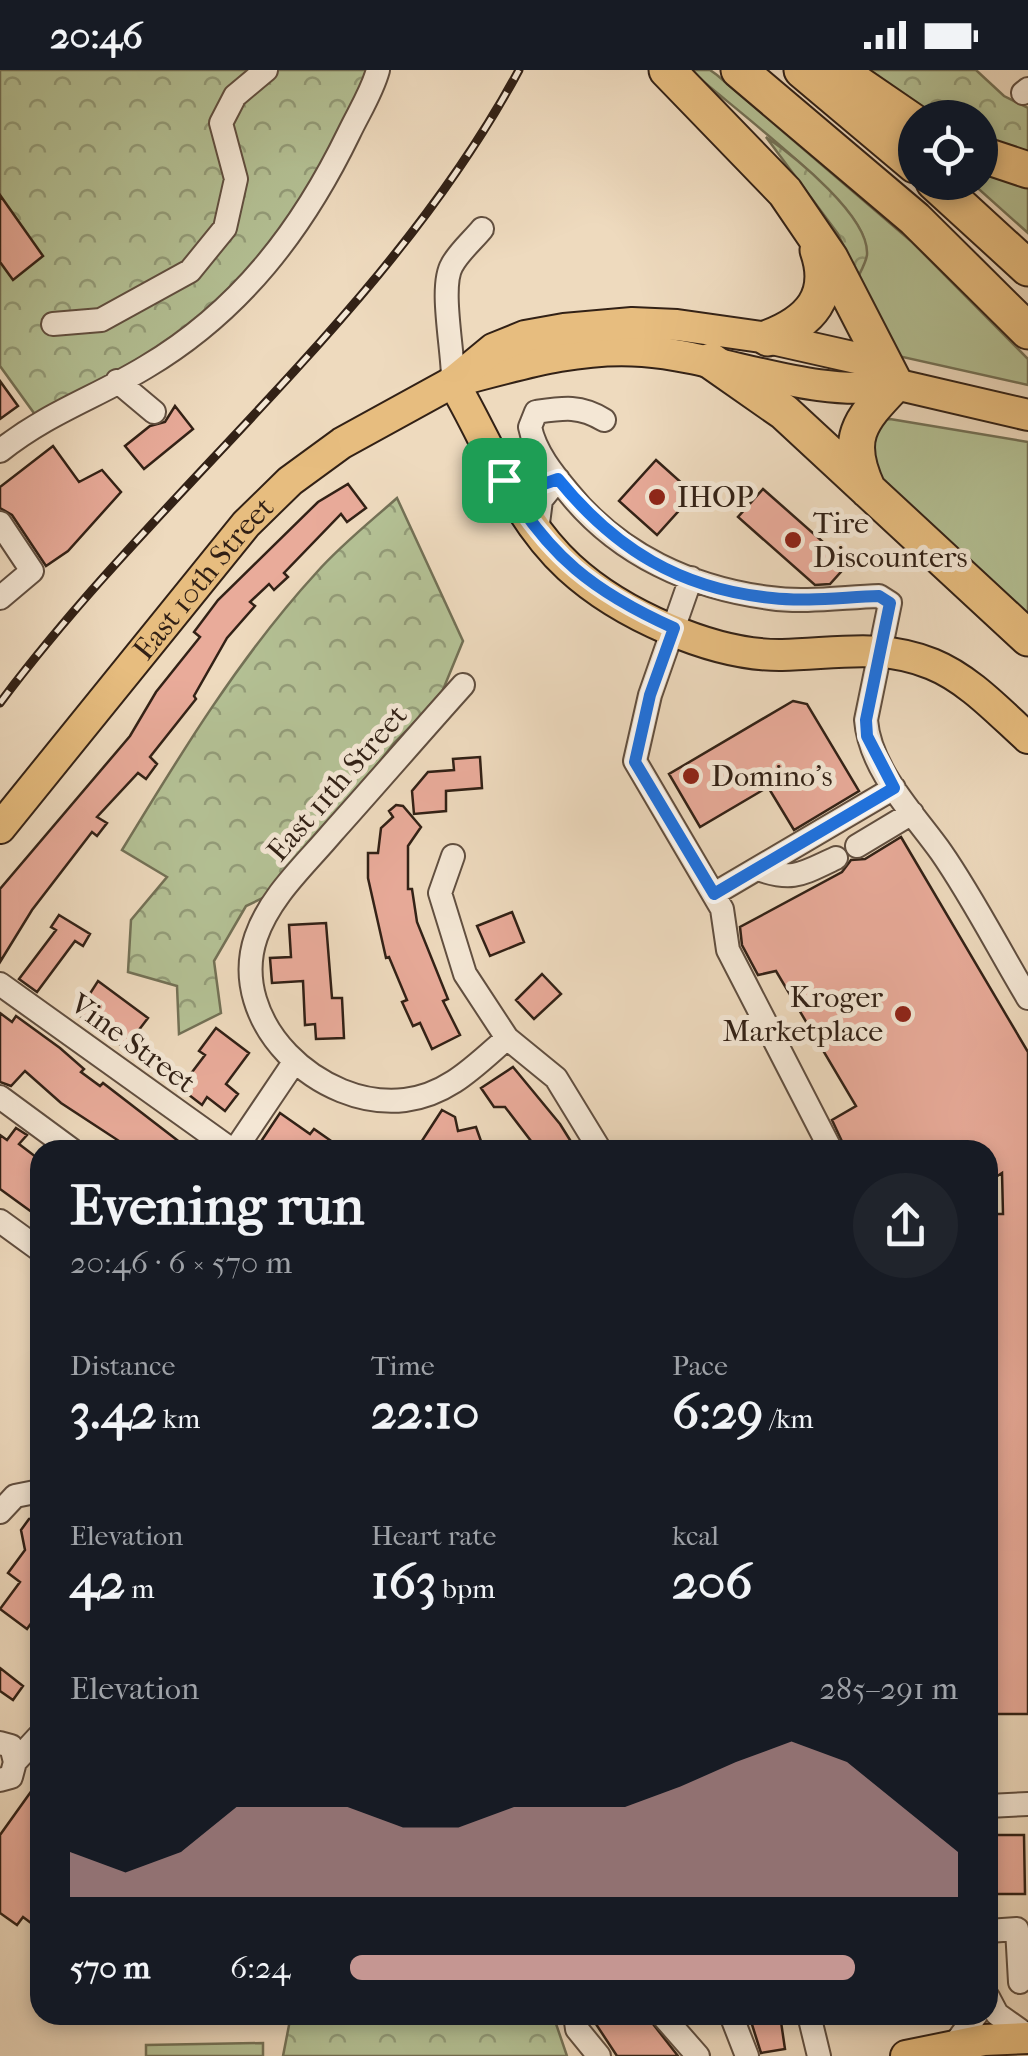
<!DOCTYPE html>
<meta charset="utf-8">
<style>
:root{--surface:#171b24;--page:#20242c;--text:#f1f3f6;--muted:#9ea1a6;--accent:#c59692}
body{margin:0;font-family:"IM FELL French Canon",serif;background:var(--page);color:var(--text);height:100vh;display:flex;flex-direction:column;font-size:38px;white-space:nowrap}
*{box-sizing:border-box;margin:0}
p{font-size:32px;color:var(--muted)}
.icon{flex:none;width:55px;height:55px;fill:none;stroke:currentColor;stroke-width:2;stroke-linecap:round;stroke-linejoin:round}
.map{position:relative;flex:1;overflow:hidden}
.drawer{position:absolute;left:30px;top:1070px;width:968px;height:885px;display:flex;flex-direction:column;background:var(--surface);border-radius:30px;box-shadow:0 5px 15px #0003}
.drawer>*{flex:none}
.fabs{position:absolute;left:898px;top:30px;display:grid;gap:20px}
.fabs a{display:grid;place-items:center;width:100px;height:100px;border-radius:50%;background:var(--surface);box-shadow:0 5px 15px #0003;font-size:50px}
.pin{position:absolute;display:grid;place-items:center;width:85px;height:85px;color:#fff;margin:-42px;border-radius:20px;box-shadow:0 5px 15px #0006}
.round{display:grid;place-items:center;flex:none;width:105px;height:105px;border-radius:52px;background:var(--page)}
.summary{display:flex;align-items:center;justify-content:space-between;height:170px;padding:0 40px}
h1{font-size:55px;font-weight:700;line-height:75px}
.stats{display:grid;grid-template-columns:repeat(3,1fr);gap:15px;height:170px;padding:10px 40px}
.stats div{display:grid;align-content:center}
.stats b{font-size:50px;font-weight:700}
.stats small{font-size:28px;font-weight:400}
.stats p{font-size:28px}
.chart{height:280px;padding:20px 40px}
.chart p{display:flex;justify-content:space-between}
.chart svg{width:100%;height:180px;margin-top:10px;fill:var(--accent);opacity:.7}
ul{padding:0 40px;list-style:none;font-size:32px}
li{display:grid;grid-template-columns:160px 120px 1fr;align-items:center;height:75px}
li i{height:25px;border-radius:12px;background:var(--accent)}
.status{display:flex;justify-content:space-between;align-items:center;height:70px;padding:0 50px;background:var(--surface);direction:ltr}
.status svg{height:28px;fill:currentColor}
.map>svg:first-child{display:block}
</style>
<div class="status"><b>20:46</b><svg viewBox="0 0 49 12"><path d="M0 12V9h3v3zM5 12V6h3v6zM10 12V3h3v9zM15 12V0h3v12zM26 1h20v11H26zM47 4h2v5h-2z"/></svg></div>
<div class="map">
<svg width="1028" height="1986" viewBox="0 0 1028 1986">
<defs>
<pattern id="forest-crowns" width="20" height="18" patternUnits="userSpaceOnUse" patternTransform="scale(2.5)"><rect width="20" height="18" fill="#b4c195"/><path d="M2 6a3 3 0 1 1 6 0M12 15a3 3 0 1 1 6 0" fill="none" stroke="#939c79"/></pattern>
</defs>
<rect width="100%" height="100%" fill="#eedabe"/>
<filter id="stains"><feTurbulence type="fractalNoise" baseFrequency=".002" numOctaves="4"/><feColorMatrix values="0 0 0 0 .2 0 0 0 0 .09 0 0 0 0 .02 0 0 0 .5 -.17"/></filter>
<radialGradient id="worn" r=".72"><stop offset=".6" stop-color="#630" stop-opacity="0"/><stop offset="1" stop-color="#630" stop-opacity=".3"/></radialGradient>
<path fill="#b4c195" stroke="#737156" stroke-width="2.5" d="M690,0H710L717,5L912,172L1028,289V315L898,286L858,207C863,194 868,184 864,169C851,125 729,35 690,0Z
M980,93L1028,110V163L972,113L980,112Z
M890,349L1028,372V547L872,402L867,367L879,351Z
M263,1973V1986H146V1975Z"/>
<path fill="url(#forest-crowns)" stroke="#737156" stroke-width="2.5" d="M0,0H378L341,80L216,247L39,350L0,296Z
M869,0H976L1004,26L1028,38V88L980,72V48L927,47Z
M766,67C794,86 870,147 867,185C866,192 861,201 858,207L838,164Z
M397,428L463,571L440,627L394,673L282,819L246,836L214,891L221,943L179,964L177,916L128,902L131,850L167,807L122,780C181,683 240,586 317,502C341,475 370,452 397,428Z
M291,1945H553L567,1986H283Z"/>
<path fill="#e9ab9a" stroke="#322116" stroke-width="2.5" d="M0,125L43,186L13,210L0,192Z
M0,311L18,336L0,349Z
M175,336L193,359L144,399L125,376L150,356L165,352Z
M53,376L79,412L102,400L121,422L68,481L46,496L12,445L0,438V417Z
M656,390L694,424L657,465L619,431Z
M348,414L366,438L347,452L341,444L284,503L288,507L274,520L269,514L250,532L255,536L227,568L194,626L196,629L150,687L157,694L146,709L138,703L97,747L107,753L97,766L92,762L32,840L0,892V819L130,666L156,622L200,567L194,562L218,530L318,432Z
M763,419L848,494L830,514L815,515L738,447Z
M793,631L807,634L859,721L794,760L768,717L700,757L669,704Z
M480,687L482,718L446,721V741L414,744L412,721L428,702L454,700L453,689Z
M396,735L403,736L421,757L408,776V819H412L417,852L448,929L443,931L460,965L432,979L420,953L413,956L402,932L407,930L389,887L386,888L368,808V783H378L381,758L393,747L389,741Z
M901,767L1028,982V1644H988V1144H1003L1002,1103L988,1112V1080H846L832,1050L856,1036L776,901L758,905L742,875L740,857L842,802L851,790L865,789Z
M512,842L524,872L490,886L477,856Z
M59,845L90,864L83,876L75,871L37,922L19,909L56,860L51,857Z
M326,853L332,928H342L344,968L316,969L315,954L305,955L303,911L272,913L270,888L291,887L289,855Z
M542,904L561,924L534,949L516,930Z
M98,911L148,948L125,978L77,944Z
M0,943L12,952L16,946L60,978L84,999L81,1002L100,1016L103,1013L190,1080H143L136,1075L132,1080H112L119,1071L61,1033L25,1001L11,1016L0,1012Z
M216,958L249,983L226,1014L238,1024L225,1041L207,1027L202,1035L180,1018L205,985L199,981Z
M513,997L560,1054L570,1070L564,1074L568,1080H517L531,1071L505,1037H494L481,1018Z
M442,1040L455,1047L458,1061L476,1057L482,1074L460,1080H416Z
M280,1043L310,1064L314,1059L344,1080H277L262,1070Z
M16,1058L27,1065L19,1074L40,1090V1148L0,1119V1065L7,1070Z
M40,1448V1541L27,1559L0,1539L20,1512L8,1503L25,1480L21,1460L29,1449Z
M0,1598L23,1616L13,1630L0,1621Z
M40,1709V1849L35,1856L23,1847L17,1855L0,1843V1765Z
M988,1765H1024L1025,1824H988Z
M590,1945H646L678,1986H617Z
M749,1945H780L785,1979L761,1983Z"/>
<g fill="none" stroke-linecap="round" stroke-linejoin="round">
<defs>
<path id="minor" d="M1023,23L1028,19
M53,254L101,250L190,201L225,158L236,109L221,53L235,26L266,0
M117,311L154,342
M453,312C454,283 439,217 452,195C459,182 473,170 482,159
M604,350C580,335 563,338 536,342L530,357C535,382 553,404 569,423C619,485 692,518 770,528C805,533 844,527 879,526L890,533L866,650C870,700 914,744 941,782C973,828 999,880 1028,928
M0,381C49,342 95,328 146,297C240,241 302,160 349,63C359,42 372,22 378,0
M0,453L32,501L0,528
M537,461L541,430L558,409
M691,508L650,625L635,691L722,839L728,880L831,1080
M463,615C419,664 376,714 332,763C305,795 270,826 256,867C227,952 320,1040 405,1030C448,1025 476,995 507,968
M857,776L912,743
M453,786L440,823L465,904L507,968L556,1008L600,1080
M758,799C794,812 803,803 836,788
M714,824L894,718
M0,914L232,1080
M0,1027L72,1080
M235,1080L295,991
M0,1151L40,1180
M0,1442L15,1426L40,1421
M0,1673L11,1676L15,1692L11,1707L0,1710
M15,1692L40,1665
M988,1736L1028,1734
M988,1861L1017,1859L1020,1912
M988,1927L997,1944L1028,1966
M575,1945L577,1959L599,1986
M662,1945L698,1986
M731,1945L747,1986
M809,1945L819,1986
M954,1975L976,1945"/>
<g id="major">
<path d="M460,310C521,294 580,276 643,281C723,287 818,331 895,314"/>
<path d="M453,312C490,375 514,446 569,497C620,544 713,586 782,585C835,584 881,573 932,594C969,609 999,642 1028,668"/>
<path id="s1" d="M0,758L246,454L290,411L342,373L453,312L493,279L525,266L564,259L632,253L677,255L768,268L870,291L895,314L1028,345"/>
<path d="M906,1986L984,1970L1028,1968"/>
</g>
<path id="highway" d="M667,0L785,122L830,188L895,314C859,351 844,369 868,420
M739,0L915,149L1028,261
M802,0L915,95
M842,3L915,53
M980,84L1028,100
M934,112L1028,198
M768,268C810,252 834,226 818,180
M711,291L784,342L1028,568"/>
</defs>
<use href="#minor" stroke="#614f40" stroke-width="26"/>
<use href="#major" stroke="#322116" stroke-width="34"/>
<use href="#highway" stroke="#322116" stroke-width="39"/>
<use href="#minor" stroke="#f4e7d5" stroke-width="22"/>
<use href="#major" stroke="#e7bd7f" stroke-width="30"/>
<use href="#highway" stroke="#e7bd7f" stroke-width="35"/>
<defs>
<path id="rail" d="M0,633C163,415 388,243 519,0"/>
</defs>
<use href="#rail" stroke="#322116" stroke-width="9"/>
<use href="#rail" stroke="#f4e7d5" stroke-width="5" stroke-dasharray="15" stroke-linecap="butt"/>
</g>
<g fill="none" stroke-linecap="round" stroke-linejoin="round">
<defs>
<path id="route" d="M558,409C615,479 680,519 772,528C807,532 844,527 879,526L890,533L866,650L867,666L894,718L714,824L635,692L650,625L674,558C594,522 548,486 504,410L535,417Z"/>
</defs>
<use href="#route" stroke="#fff" stroke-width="20"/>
<use href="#route" stroke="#1a73e8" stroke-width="12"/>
</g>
<g fill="#8f2418" stroke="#f4e7d5" stroke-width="4">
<circle cx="657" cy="427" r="10"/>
<circle cx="793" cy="470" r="10"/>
<circle cx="691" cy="706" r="10"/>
<circle cx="903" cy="944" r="10"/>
</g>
<g text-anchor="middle" stroke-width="10" stroke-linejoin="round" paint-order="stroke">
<g font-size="30" fill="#322116" stroke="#f4e7d5" text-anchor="start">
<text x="677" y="437">IHOP</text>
<text x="813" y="463">Tire<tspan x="813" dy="34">Discounters</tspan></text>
<text x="711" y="716">Domino's</text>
<text x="883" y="937" text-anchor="end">Kroger<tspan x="883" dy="34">Marketplace</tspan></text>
</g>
<g font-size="30" fill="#322116" stroke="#f4e7d5">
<text dy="10" stroke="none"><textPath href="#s1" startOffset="322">East 10th Street</textPath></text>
<text transform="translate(337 713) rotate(-49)" y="10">East 11th Street</text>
<text transform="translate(133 973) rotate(36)" y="10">Vine Street</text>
</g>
</g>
<rect width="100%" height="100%" filter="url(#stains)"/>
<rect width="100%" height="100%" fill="url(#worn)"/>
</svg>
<div class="fabs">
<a><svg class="icon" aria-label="locate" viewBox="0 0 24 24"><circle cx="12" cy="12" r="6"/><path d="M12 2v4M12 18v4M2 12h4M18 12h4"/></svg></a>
</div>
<div class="pin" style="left:504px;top:410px;background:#1e9e55"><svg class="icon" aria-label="arrive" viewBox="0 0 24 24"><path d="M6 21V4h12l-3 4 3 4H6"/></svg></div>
<section class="drawer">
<div class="summary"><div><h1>Evening run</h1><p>20:46 · 6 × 570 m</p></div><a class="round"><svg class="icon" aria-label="share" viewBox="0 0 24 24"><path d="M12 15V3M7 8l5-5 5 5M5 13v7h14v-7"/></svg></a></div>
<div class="stats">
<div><p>Distance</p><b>3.42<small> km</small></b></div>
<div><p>Time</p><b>22:10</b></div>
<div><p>Pace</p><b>6:29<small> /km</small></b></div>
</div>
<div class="stats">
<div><p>Elevation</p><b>42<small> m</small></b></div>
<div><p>Heart rate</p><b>163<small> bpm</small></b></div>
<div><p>kcal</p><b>206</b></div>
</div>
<div class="chart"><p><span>Elevation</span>285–291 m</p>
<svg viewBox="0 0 160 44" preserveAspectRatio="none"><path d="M0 44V33L10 38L20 33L30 22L40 22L50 22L60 27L70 27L80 22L90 22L100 22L110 17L120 11L130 6L140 11L150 22L160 33V44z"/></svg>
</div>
<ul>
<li><b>570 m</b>6:24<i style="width:83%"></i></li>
</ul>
</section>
</div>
